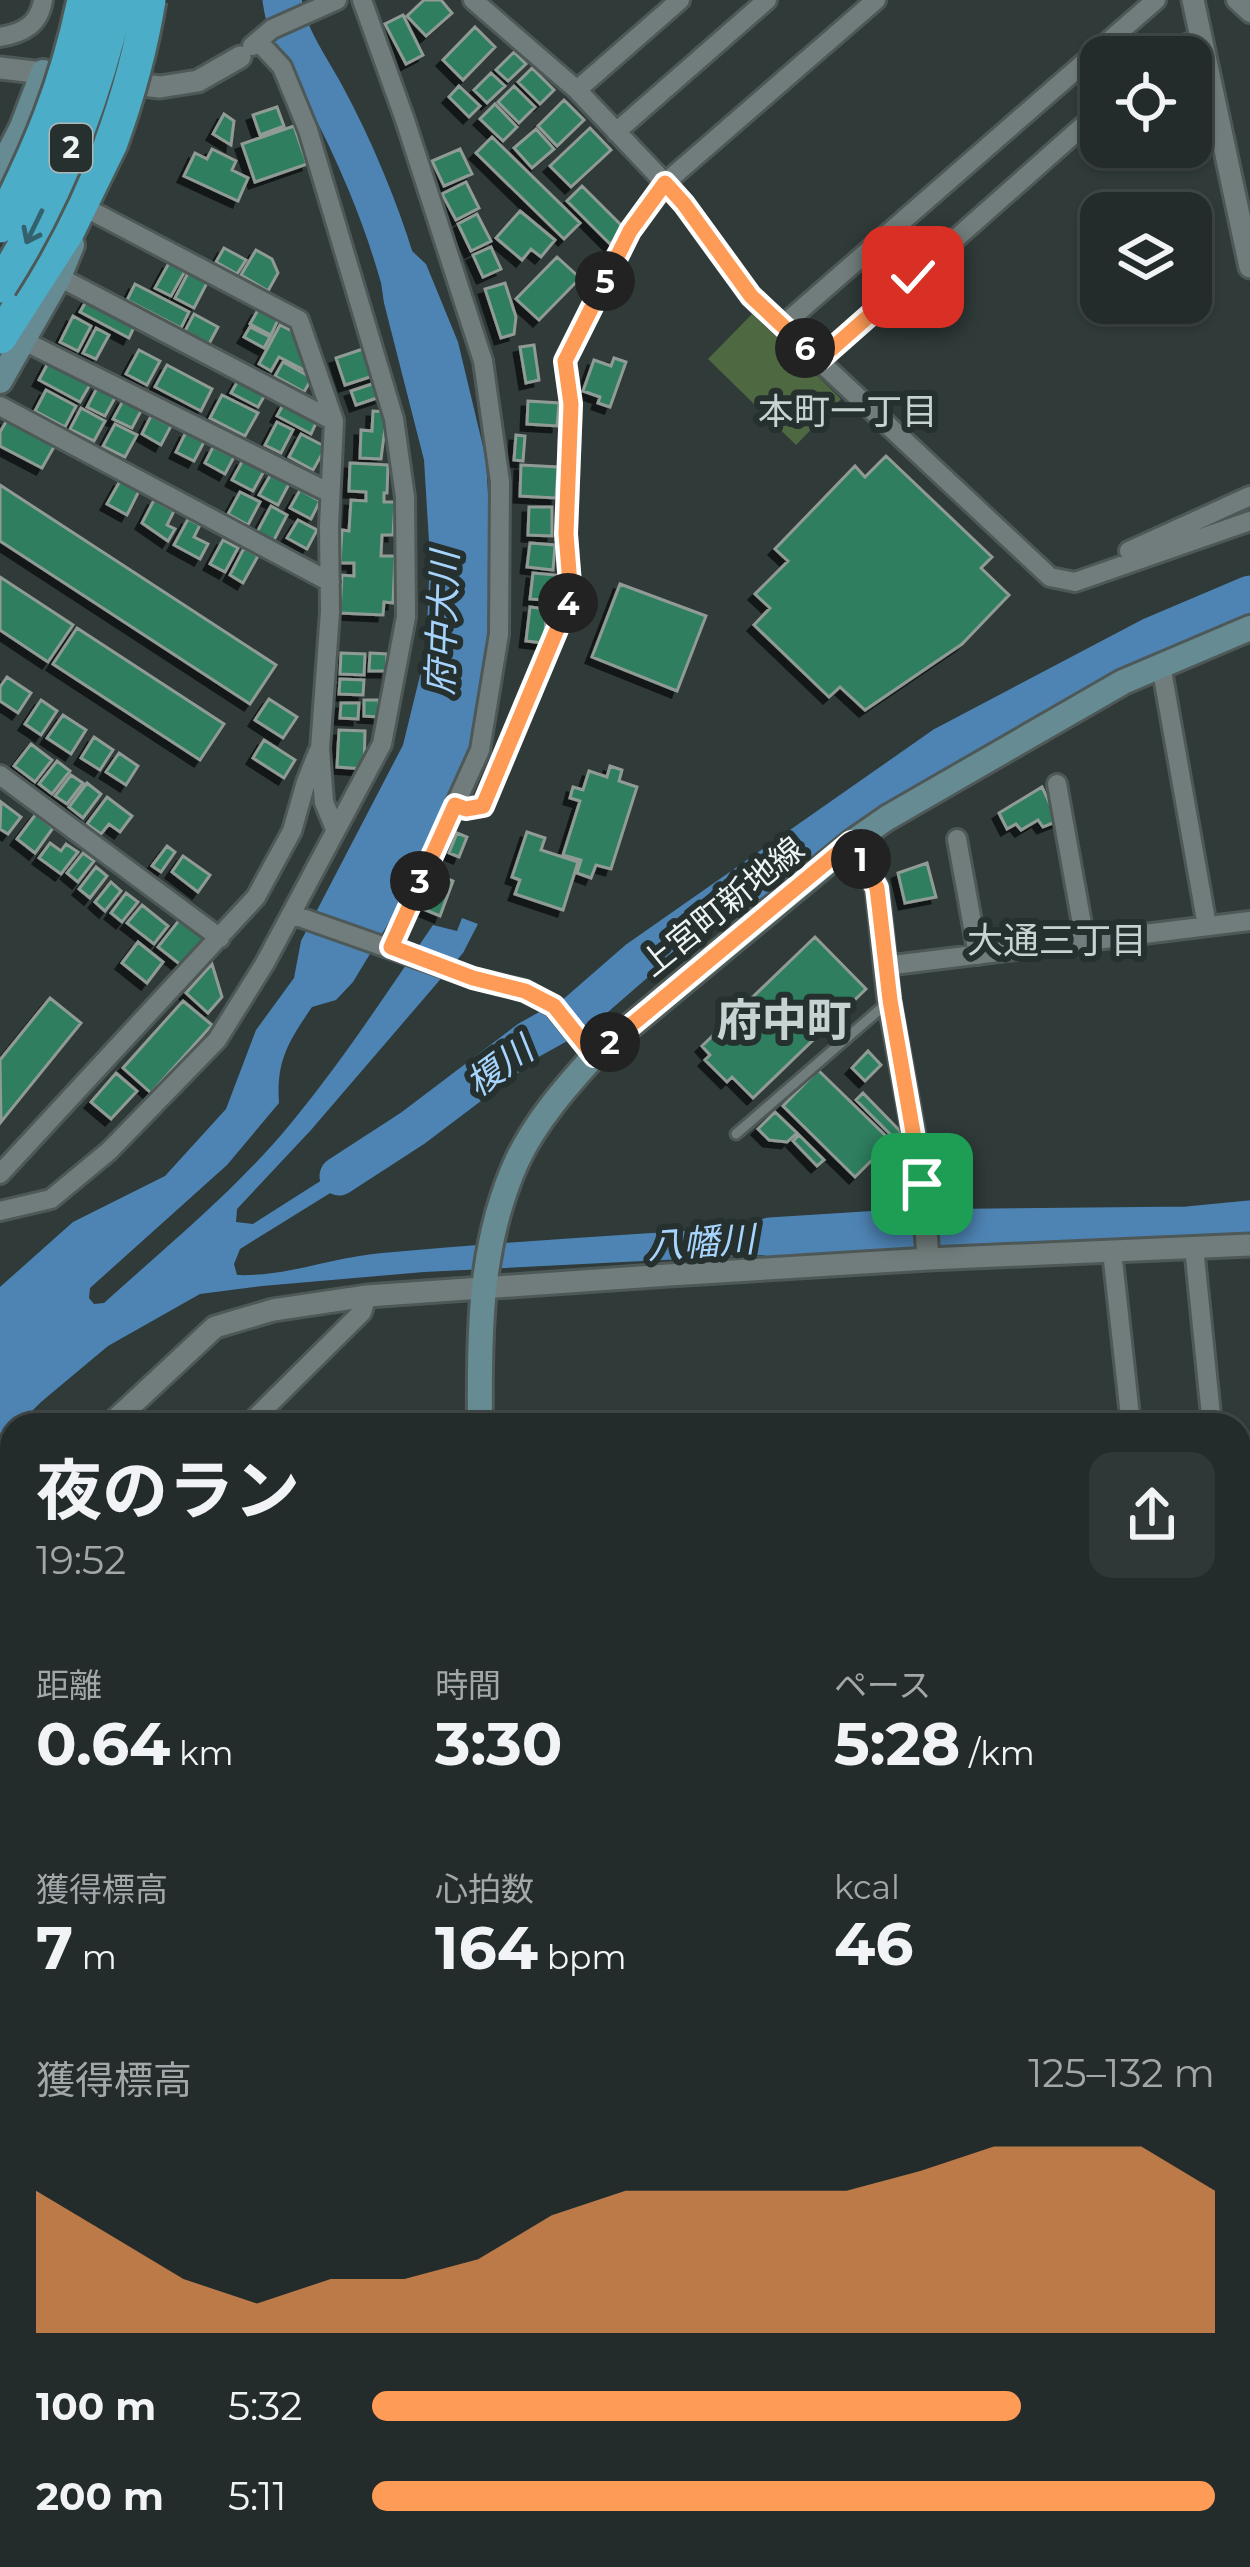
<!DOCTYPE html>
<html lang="ja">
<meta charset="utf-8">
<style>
:root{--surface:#232c2b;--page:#2f3837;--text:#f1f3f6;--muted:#a3a7a9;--line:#404847;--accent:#fe9c57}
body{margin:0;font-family:Montserrat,"Noto Sans JP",sans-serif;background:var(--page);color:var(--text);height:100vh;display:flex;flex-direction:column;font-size:45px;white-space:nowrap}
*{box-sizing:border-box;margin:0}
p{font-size:39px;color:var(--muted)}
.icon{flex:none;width:66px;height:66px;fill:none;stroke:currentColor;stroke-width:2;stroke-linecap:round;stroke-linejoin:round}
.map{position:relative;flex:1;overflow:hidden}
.side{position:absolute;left:0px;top:1413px;width:1251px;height:1155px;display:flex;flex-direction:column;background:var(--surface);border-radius:36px 36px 0 0;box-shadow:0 3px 9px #0004,0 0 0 3px var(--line)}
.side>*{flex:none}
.buttons{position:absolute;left:1080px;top:36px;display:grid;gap:24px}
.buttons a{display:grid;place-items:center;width:132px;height:132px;border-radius:24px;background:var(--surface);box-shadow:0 3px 9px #0004,0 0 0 3px var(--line);font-size:60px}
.pin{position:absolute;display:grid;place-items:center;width:102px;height:102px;color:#fff;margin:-51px;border-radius:24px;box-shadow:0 6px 18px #0006}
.km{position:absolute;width:60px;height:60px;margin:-30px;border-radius:50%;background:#222;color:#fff;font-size:33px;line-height:60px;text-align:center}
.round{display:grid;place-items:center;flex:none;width:126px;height:126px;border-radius:24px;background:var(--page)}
.head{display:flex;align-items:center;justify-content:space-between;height:204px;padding:0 36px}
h1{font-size:66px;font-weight:700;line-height:90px}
.figures{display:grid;grid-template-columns:repeat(3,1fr);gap:18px;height:204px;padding:12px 36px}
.figures div{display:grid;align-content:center}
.figures b{font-size:60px;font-weight:700}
.figures small{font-size:33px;font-weight:400}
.figures p{font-size:33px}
.chart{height:336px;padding:24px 36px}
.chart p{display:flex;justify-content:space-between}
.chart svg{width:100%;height:216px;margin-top:12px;fill:var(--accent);opacity:.7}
ul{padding:0 36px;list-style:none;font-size:39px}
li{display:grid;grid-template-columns:192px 144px 1fr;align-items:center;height:90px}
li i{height:30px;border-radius:15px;background:var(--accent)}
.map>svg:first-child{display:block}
</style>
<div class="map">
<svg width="1250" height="2567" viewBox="0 0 1250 2567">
<defs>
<filter id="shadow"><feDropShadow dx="-6" dy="6" stdDeviation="0" flood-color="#0009"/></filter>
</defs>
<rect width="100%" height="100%" fill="#2f3a39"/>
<path fill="#4e6942" d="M753,313L841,399L796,445L708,359Z"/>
<path fill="#4e84b4" d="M371,213L426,264L458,342L486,459L493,581L490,656L473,752L391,919L353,982L336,1000L312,1007C289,1041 276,1060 279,1103L227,1165L90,1288L89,1298L94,1304L104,1303C168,1245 237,1189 292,1122C343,1060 388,991 433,925L457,931L462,918L478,924L463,953L311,1130L237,1209L236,1222L253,1224L377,1145L390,1156L240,1249L234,1264L237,1275C286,1277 333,1257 382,1253C528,1240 675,1231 821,1223L823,1252L424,1272L262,1286L200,1294L108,1346L41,1402L18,1425H12V1431L0,1443V1287L73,1222L165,1176L226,1109L256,1030L294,978L301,941L403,745L426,651L430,558L424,460L384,303Z"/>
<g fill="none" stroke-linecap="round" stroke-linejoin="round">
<path stroke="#4e84b4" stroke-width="39" d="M282,0C287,36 307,62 324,93C354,148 382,215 399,275
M339,1176L413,1128L529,1040L576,1014L638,960L944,746L1151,637L1250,595
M770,1237L897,1229L1188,1226L1250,1220"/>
</g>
<path fill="#2d7e5f" stroke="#919b96" stroke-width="3" filter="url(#shadow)" d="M424,0H441L452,13L426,36L407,16Z
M403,15L423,55L406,64L385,24Z
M475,27L495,47L463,80L443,60Z
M514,52L526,64L508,81L496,70Z
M532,68L554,90L540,104L518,82Z
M491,73L505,86L487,103L474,90Z
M459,86L480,106L469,117L449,97Z
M514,86L535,107L519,123L498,102Z
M564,100L584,120L557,146L538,126Z
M495,104L517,127L503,141L480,119Z
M277,107L284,126L260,135L253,115Z
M224,114L234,121L231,145L213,134Z
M294,126L307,164L255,182L242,144Z
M590,128L611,150L571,187L550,166Z
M536,129L554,149L532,168L514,148Z
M492,137L580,223L564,239L476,153Z
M212,149L236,161L232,170L248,178L238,201L184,176L195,153L207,159Z
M460,149L472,174L444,186L432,161Z
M466,182L479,208L456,220L442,194Z
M582,186L625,229L610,244L567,201Z
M520,211L555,240L541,257L531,249L522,260L496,238Z
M477,214L491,241L471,251L458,224Z
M491,247L501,269L483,277L473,255Z
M224,248L246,260L237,274L216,262Z
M256,250L272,259L278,273L268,291L241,275Z
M557,257L580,278L539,320L516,299Z
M169,263L185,271L171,296L155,288Z
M188,273L207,283L194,308L175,298Z
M505,283L516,317L514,334L501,338L485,289Z
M135,284L189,312L181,328L127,300Z
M88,298L136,323L129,338L80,312Z
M258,310L278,320L271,335L250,324Z
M194,314L218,327L209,344L185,331Z
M73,316L91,326L78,351L60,342Z
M280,325L302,336L308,372L279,357L271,371L259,364Z
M250,327L270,337L264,348L244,337Z
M96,328L109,335L96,359L83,353Z
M534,345L539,380L526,383L520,347Z
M366,348L376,375L345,385L336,358Z
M139,350L160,361L147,385L126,374Z
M614,358L626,362L610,407L598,403L600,397L583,391L594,360L611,366Z
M49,361L91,383L80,402L39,380Z
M283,362L312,378L304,392L275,376Z
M167,365L212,389L201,411L155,387Z
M239,379L266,393L258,407L231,393Z
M375,383L380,397L356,405L351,391Z
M98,386L116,396L105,416L87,407Z
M46,390L76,406L65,427L35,411Z
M222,395L258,413L245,436L210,418Z
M124,399L142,409L132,428L113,419Z
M528,401L559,403L557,426L527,424Z
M284,403L317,421L311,434L277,416Z
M81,408L105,421L94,441L70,429Z
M373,411L387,412L381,459L360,458L361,430L372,431Z
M151,416L171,426L161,445L142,434Z
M7,420L55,445L42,468L0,446V432Z
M277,422L293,430L281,453L265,445Z
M115,424L137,435L125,457L103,446Z
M186,432L204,442L194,461L176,452Z
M301,434L326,447L313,470L289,457Z
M516,435L525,436L523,461L514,460Z
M213,447L234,457L225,474L205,463Z
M886,456L992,557L981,568L1009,595L962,644L865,710L840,687L829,697L754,625L770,608L755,594L788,561L775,549L855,466L865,477Z
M243,460L264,471L253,491L232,480Z
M350,463L388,465L387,493H384V502H395L393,535H382L381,556H395L393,603L384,602L383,615L340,613L342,575L354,576V563H340L342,530L349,531L351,500L366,501V492L349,491Z
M521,465L558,467L556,498L520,496Z
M271,474L289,484L278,505L259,495Z
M120,481L139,491L127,515L107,504Z
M0,485L276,665L250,704L0,541Z
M300,490L320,501L311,519L290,508Z
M240,492L260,502L248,525L228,514Z
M154,500L174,511L167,525L175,529L168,541L142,523Z
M271,506L287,515L274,540L257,532Z
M529,507H552V536L528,535Z
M188,519L200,525L194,537L208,544L200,559L174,545Z
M298,520L317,530L307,549L287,538Z
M223,540L238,548L225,572L210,564Z
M530,543L555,545L553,570L527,567Z
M244,548L258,556L243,583L230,575Z
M533,573L556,575L554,601L530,599Z
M0,577L73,625L48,662L0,630Z
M620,584L706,616L677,691L592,657Z
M530,607L547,609L544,643L526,641Z
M77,628L224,724L200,760L53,664Z
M341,653L365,654L364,675L340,674Z
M370,653L387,654L386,671H369Z
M7,677L31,693L18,713L0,701V687Z
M340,679L364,680L363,695L339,694Z
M269,699L297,717L283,738L255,720Z
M41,700L57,711L41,735L25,724Z
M364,700H379L378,717L364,716Z
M341,703H359L358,719L340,718Z
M63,715L86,730L71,754L47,738Z
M339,730L365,731L364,769L337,767Z
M94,737L113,750L100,770L81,758Z
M264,740L295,760L284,778L253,758Z
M31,744L52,760L35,782L14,766Z
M119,753L138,766L126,785L106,772Z
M57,761L70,771L52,794L39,784Z
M610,766L622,770L619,781L637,787L611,869L596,865L591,878L577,873L581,860L563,855L580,801L570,798L573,787L583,790L589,771L607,777Z
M71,775L83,783L67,804L55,796Z
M87,783L101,794L83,818L69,807Z
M1042,787L1058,821L1043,827L1038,820L1021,830L1016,824L1007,829L999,813Z
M107,797L132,816L120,832L109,824L101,834L87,824Z
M1,802L21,817L8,834L0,829Z
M36,814L53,828L35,853L17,839Z
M527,832L545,838L541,850L578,862L563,910L515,894L520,880L512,877Z
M457,833L467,837L459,857L449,853Z
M50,843L61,851L66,844L78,852L61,874L39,858Z
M167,846L175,852L161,872L152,866Z
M83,853L94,861L78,882L67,873Z
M183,856L210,875L198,892L172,872Z
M927,863L936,897L905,903L898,873Z
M96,867L107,876L90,898L79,889Z
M436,874L453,881L440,916L423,909Z
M111,882L121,891L105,911L95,902Z
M126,893L138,902L122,922L111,913Z
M142,905L168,926L154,944L127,923Z
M180,919L204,938L182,966L158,947Z
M815,937L866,989L753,1098L732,1077L727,1082L705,1060L710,1055L702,1046Z
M138,942L163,962L147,983L122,963Z
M212,964L222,997L208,1013L186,993Z
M50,998L81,1023L1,1122L0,1060Z
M183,1001L212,1025L151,1093L123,1068Z
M868,1051L881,1065L865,1081L852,1068Z
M818,1070L891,1141L855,1177L783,1106Z
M116,1073L137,1091L111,1119L91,1102Z
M863,1093L901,1132L895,1139L856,1100Z
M775,1112L797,1133L787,1142L769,1140L758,1129Z
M799,1135L824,1160L817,1166L793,1141Z
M312,2556H426L424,2567H370Z
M426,2556H510L508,2567H424Z"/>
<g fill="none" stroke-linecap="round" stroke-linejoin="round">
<defs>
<path id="service" d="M736,1134L886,1004
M96,2556L155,2567
M264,2556L323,2567"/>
<path id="minor" d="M362,0L405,120L483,361L500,482L499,634L480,750L391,947
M473,0L577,90L665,183L684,204L751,297L1050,577L1075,582L1250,521
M1236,0L1250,13
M0,37C23,33 39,25 43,0
M252,46L272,29L337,0
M1161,57L1201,37
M577,90L680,0
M616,132L767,0
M88,209L299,320L334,421
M59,277L334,421L329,526L330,612L320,749L324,802L335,829
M782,326L1156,0
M24,341L330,493
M819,360L1101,110
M0,406L330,582
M1129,551L1250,496
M1161,665L1207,926
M0,775L220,938
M1057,784L1085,941
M455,805L466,809L483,806L571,596L566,534L571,404L565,361L630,231L665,183L876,0
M957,839L978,955
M291,914L473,978L525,990L554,1007L594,1056
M885,966L1250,921
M0,1174L256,897L292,831L306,782L318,752
M0,1211L51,1199L109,1151L217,1040L265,963L382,744L406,617L405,497L394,419L308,130L282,67L258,41
M1194,1247L1212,1425
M1112,1251L1131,1425
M248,1425L362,1312L367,1296
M1239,1578L1250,1576
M0,1648L12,1639
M11,1750L1,1822L10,1936L12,2044
M1239,1925L1250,1928
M0,2202L12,2221
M1239,2548L1243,2567
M23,2556L24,2567
M519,2564L534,2567
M610,2567L663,2563L673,2567
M838,2567V2556"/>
<path id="tertiary" d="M1193,0L1250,267
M0,68L160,87L198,81L240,57
M851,843L877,888L889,1000L923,1184L928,1259
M110,1425L215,1327L273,1310L367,1296L669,1275L928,1259L1250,1245
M0,1527L12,1516"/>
<path id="secondary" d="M0,170L22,127L43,72
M0,381L59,277L72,245
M480,1425C479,1335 479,1244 517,1161C536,1121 565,1088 594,1056L851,843L887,818L1123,682L1250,628
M0,2276L12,2268"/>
<path id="primary" d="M0,1847L12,1854
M0,1906L12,1917
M1239,2418L1250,2423
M1239,2486L1250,2490"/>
<path id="motorway" d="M0,337L68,231L111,143"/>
</defs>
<use href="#service" stroke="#4e5857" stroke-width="15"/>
<use href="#minor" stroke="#4e5857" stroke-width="24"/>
<use href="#tertiary" stroke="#4e5857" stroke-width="27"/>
<use href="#secondary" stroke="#4e5857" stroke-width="30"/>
<use href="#primary" stroke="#4e5857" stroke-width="33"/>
<use href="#motorway" stroke="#4e5857" stroke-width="39"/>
<use href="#service" stroke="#717d7c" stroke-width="9"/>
<use href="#minor" stroke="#717d7c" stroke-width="18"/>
<use href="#tertiary" stroke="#717d7c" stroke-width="21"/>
<use href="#secondary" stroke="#668b93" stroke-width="24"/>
<use href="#primary" stroke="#5a9aaa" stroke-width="27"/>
<use href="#motorway" stroke="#4badc8" stroke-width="33"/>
<defs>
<path id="rail" d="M0,1896L12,1902
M1239,2453L1250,2458"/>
</defs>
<use href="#rail" stroke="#cdd4d3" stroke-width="10"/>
<use href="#rail" stroke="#25302f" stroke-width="6" stroke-dasharray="18" stroke-linecap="butt"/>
<defs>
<path id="motorway-bridge" d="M111,143C128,96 141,50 149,0
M0,226C40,148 66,86 84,0
M0,286C56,199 94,101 117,0"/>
</defs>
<use href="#motorway-bridge" stroke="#4e5857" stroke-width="39" stroke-linecap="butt"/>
<use href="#motorway-bridge" stroke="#4badc8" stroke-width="33"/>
</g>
<defs><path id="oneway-shaft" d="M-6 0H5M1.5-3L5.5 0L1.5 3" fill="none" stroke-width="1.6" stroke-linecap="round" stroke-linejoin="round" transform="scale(3)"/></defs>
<use stroke="#34626c" href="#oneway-shaft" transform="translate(34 227) rotate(116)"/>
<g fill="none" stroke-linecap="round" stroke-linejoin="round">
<defs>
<path id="route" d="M913,277L819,360L751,296L684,204L665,183L630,231L565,361L571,404L566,534L571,596L483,806L466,809L455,805L391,947L473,978L525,991L554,1006L594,1056L851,842L877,888L890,1000L922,1184"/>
</defs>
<use href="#route" stroke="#fff" stroke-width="24"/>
<use href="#route" stroke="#fe9c57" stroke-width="15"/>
</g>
<g text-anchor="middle" stroke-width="12" stroke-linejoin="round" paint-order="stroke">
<rect fill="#25302f" stroke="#b0b8b8" stroke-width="3" x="50" y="124" width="42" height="48" rx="9"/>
<g font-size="30" font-weight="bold" fill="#ecf3f2">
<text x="71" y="158">2</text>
</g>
<g font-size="33" fill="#ecf3f2" stroke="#25302f">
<text transform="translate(722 906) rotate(-39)" y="12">上宮町新地線</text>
</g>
<g font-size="36" fill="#c6d3d2" stroke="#25302f">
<text x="848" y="424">本町一丁目</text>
<text x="1057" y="953">大通三丁目</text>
</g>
<g font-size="36" font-style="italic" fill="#a7d4fd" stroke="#25302f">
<text transform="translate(442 623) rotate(-88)" y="13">府中大川</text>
<text transform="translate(499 1066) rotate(-36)" y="13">榎川</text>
<text transform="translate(701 1242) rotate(-4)" y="13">八幡川</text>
</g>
<g font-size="45" font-weight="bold" fill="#c6d3d2" stroke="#25302f">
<text x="784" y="1036">府中町</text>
</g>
</g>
</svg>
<div class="buttons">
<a><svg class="icon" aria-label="locate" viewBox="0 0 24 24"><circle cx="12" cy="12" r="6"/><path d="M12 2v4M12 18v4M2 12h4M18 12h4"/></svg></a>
<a><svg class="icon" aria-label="layers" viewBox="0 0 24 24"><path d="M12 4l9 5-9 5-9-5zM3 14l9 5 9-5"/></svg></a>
</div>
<div class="pin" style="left:922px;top:1184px;background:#1e9e55"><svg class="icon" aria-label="arrive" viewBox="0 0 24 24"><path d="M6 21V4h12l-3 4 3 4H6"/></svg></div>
<div class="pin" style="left:913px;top:277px;background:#d93025"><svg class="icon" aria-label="check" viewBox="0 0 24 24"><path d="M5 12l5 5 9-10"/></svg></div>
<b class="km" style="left:861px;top:859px">1</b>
<b class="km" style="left:610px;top:1042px">2</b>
<b class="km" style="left:420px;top:881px">3</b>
<b class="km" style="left:568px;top:603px">4</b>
<b class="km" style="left:605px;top:281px">5</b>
<b class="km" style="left:805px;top:348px">6</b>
<section class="side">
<div class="head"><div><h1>夜のラン</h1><p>19:52</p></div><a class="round"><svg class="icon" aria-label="share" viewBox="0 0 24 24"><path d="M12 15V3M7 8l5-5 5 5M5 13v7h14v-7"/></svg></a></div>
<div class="figures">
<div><p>距離</p><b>0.64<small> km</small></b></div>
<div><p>時間</p><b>3:30</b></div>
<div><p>ペース</p><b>5:28<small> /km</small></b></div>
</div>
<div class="figures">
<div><p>獲得標高</p><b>7<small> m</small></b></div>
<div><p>心拍数</p><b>164<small> bpm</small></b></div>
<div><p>kcal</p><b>46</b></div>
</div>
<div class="chart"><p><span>獲得標高</span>125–132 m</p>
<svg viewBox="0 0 160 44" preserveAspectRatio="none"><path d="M0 44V15L10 24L20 33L30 38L40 33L50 33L60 29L70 20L80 15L90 15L100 15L110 15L120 11L130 6L140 6L150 6L160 15V44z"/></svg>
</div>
<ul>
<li><b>100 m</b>5:32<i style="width:77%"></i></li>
<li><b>200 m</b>5:11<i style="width:100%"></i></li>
</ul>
</section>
</div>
